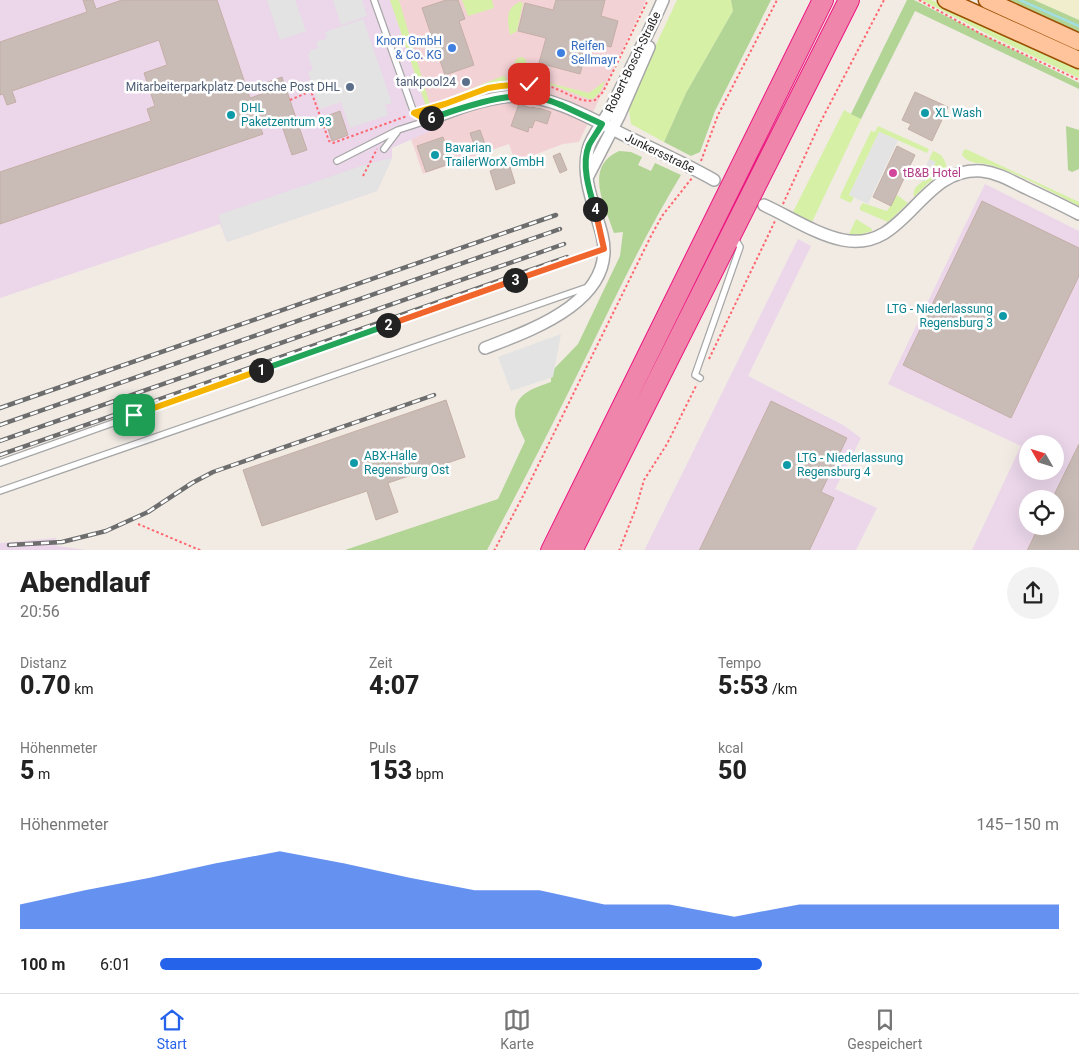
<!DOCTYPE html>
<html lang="de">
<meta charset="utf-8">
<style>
:root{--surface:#fff;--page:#f2f2f2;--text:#222;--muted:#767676;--line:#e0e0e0;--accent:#2563eb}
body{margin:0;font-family:Roboto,sans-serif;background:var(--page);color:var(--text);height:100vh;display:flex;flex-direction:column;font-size:19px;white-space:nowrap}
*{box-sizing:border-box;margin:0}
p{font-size:16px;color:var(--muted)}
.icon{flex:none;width:28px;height:28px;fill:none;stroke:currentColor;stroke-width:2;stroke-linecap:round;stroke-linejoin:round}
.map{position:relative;height:550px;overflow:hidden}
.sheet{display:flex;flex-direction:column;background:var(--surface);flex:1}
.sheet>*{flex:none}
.needle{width:32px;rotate:309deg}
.buttons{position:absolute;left:1019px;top:435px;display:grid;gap:10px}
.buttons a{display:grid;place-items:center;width:45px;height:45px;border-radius:50%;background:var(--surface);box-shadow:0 5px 20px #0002;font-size:25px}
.pin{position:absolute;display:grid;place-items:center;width:42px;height:42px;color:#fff;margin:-21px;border-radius:10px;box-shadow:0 2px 8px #0006}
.km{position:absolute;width:25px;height:25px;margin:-12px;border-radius:50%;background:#222;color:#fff;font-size:14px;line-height:25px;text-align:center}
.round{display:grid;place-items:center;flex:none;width:52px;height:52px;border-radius:26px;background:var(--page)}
.summary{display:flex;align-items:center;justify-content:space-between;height:85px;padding:0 20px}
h1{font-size:28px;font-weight:800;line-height:38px}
.metrics{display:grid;grid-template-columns:repeat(3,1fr);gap:8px;height:85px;padding:5px 20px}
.metrics div{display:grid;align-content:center}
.metrics b{font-size:25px;font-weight:800}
.metrics small{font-size:14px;font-weight:400}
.metrics p{font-size:14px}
.chart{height:140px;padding:10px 20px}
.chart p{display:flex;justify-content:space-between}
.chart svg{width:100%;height:90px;margin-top:5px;fill:var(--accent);opacity:.7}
ul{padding:0 20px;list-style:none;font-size:16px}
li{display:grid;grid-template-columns:80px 60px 1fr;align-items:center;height:38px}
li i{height:12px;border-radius:6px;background:var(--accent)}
.dock{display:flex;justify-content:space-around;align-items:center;height:70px;border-top:1px solid var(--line);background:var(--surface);font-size:14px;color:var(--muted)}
.dock a{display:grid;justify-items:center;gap:2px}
.dock .current{color:var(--accent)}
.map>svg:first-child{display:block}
</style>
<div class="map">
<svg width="1079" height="551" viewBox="0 0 1079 551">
<rect width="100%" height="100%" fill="#f1ebe4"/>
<path fill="#f3d2d6" d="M390,0H646L579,142L563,144L515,162L509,144L423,174L411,139L433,130Z"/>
<path fill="#ebd6ea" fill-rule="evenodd" d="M0,0H390L433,130L392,148V158L377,191L227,242L220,224L0,298Z
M985,184L1079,231V550H972L1021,446L888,384ZM1028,444H1055V471H1028ZM1028,499H1055V526H1028Z
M798,239L811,246L748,376L843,425L861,438L835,489L877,508L856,550L644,551Z
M56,538L57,546L86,550H0V543Z"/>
<path fill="#f1eece" d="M1034,0H1079V20Z"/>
<path fill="#d6f0a6" d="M390,0H399L430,105L426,106Z
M462,0H492L494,8L468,16Z
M677,0H731L733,11L686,93L664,142L631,124L629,110L631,98Z
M922,0H931L988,24L1079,68V78L995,38Z
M520,2L523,3L517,31L510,35C508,23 504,8 520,2Z
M522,57L526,60L529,78L589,93L605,81L600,92L593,99H589L555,86L521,82L518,78L515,61L518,58Z
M503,76L506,77L507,83L495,85L452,100L455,95Z
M844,110L861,119L812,222L793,212Z
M878,126L929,149L927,153L879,132L849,195L854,197L851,203L840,198L841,194L871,131L875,132Z
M966,149L1079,202V206C1050,192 1021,174 990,165C979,162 970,165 962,155L963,151Z
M933,151C943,155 945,159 947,170L928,183L914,197C912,189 917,186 923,181H926L935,162L929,159Z
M897,195L908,203L888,222L860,210V207L863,203L887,211Z
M856,219L872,229V231L858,235L849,234Z"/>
<path fill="#b2d495" d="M731,0H771L715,111L700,152L691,156L664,142L686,93L733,11Z
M907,0H914L1079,83V89L915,11L861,119L851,114Z
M1009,0H1034L1079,20V32Z
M1066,126L1079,130V169L1072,172L1068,170Z
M619,151L631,152L642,157L638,165L651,171L655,163L681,175C645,234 616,296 586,357C554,422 521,486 487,550L342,551L498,499L525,441C522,434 516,423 515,415C514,393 535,388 551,382V372L578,344L620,256L623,232L614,233C605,206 583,167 619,151Z"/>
<path fill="#e3e3e3" d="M267,0H295L306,31L280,40Z
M333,0H362L367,16L341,25Z
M363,19L392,103L385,105L388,115L350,128L341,102L320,109L308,72L313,70L308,55L311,50L318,48L316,42L327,38L325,32Z
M879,132L898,140L868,204L849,195Z
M392,158L377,191L227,242L218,215L367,164Z
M929,159L936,162L925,181H923L919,180Z
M561,334L553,377L511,391L498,357Z"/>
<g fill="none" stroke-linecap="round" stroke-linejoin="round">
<path stroke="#a1dee2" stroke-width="2.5" d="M1020,0L1079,26"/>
</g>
<path fill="#c9bcb7" stroke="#c4aea5" d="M83,0H93L96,9L122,0H217L250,98L271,91L268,82L282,77L307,150L292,155L280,120L260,127L263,134L0,224V172L151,121L147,109L155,106L144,73L167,65L159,40L12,91L16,102L7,105L3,94L0,95V42L87,12Z
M446,0H458L465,19L459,21L474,65L445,75L422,8Z
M556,0H605L601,16L618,21L611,47L589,42L580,74L539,63L546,38L518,31L525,3L553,10Z
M915,92L948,107L932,141L908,129L911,124L902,120Z
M519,104L531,108L532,107L539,109V108L551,112L547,124L535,120L532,128L529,127L528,132L511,126Z
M340,111L348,135L332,141L324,117Z
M480,130L486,147L476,150L470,133Z
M443,137L452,163L426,172L417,146Z
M897,146L915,155L891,206L873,197Z
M560,153L567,170L560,173L553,156Z
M509,164L515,183L496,190L490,171Z
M982,201L1079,248V276L1011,418L903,365Z
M446,400L465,457L388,483L398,512L376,520L367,491L262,526L243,470Z
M771,401L847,438L821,492L834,498L809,551H699Z
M1079,444V551H1027L1039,526H1055V499H1052Z"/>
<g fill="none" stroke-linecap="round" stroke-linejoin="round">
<defs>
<path id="service" d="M374,0L414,113L426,121
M384,149L397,132
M337,161L398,130L426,121
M700,378L695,375L740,247L737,242
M0,463L604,249
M0,491L588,287"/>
<path id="minor" d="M426,121C452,110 486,97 514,96C550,94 596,121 628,137C657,151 686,164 714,180
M588,176L619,116L649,47
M764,205C788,216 817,235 843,240C907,253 919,166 982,171C999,173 1013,182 1028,189C1045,197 1062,205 1079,214
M485,348C532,330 618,300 602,235C595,207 581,178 588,150C591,136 604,122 610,110C628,74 647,37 663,0"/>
<path id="primary" d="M946,0L1079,60
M987,0L1079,42"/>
<path id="motorway" d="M551,551L823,0
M572,551L849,0"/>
</defs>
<use href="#service" stroke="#a6a6a6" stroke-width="8"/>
<use href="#minor" stroke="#a6a6a6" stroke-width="14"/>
<use href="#primary" stroke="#9a4f00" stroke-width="19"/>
<use href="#motorway" stroke="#ec1580" stroke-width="22"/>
<path stroke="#ff6770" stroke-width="2" stroke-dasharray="2.5 2.5" stroke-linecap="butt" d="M919,0L983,35L1079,80
M492,88C511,84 532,82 551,87C565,91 580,104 595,100L603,92L648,0
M290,100L311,91L329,141L333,143L407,116
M701,161L718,115L777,0
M363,176L377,149
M783,204L820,123L884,0
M709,359L775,221
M138,524L202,551
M494,551L524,494L651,236L662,216L692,178
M619,551L636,508L644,480L667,444L697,384"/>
<use href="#service" stroke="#fff" stroke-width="5.5"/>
<use href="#minor" stroke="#fff" stroke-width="11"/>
<use href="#primary" stroke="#ffc49b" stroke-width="16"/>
<use href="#motorway" stroke="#ef85aa" stroke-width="20"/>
<defs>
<path id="rail" d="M0,408L556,215
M0,425L560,229
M0,441L564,244
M0,455L567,257
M9,545L62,542L106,531L148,512L192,483L213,472L434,395"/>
</defs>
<use href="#rail" stroke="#6d6d6d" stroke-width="4.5"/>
<use href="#rail" stroke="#fff" stroke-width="2.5" stroke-dasharray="8" stroke-linecap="butt"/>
</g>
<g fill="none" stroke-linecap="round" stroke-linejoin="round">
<defs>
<path id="split-1" d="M134,415L261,370"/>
<path id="split-2" d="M261,370L388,325"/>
<path id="split-3" d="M388,325L515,280"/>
<path id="split-4" d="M515,280L604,249L595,209"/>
<path id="split-5" d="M561,105L602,124C598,131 593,138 589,145C581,164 589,190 595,209"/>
<path id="split-6" d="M431,118C474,105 517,85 561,105"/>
<path id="split-7" d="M431,118L426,120L414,113L445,104L488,88L501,86L529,84"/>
</defs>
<use href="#split-1" stroke="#fff" stroke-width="10"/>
<use href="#split-2" stroke="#fff" stroke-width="10"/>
<use href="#split-3" stroke="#fff" stroke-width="10"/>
<use href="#split-4" stroke="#fff" stroke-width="10"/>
<use href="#split-5" stroke="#fff" stroke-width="10"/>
<use href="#split-6" stroke="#fff" stroke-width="10"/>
<use href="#split-7" stroke="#fff" stroke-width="10"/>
<use href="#split-1" stroke="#f5b400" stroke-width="6"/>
<use href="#split-2" stroke="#22a559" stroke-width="6"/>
<use href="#split-3" stroke="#f0652b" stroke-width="6"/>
<use href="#split-4" stroke="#f0652b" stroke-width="6"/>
<use href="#split-5" stroke="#22a559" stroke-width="6"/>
<use href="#split-6" stroke="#22a559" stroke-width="6"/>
<use href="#split-7" stroke="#f5b400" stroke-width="6"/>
</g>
<g fill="#3f7fe0" stroke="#fff" stroke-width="2">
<circle cx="452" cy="48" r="5"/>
<circle cx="561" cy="53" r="5"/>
</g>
<g fill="#5c6f8a" stroke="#fff" stroke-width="2">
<circle cx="466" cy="82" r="5"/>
<circle cx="350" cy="87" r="5"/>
</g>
<g fill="#0f9aa8" stroke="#fff" stroke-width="2">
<circle cx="925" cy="113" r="5"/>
<circle cx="231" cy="115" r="5"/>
<circle cx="435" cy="155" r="5"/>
<circle cx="1003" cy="316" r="5"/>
<circle cx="354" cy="463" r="5"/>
<circle cx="787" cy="465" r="5"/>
</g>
<circle fill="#d1479c" stroke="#fff" stroke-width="2" cx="893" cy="173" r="5"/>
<g text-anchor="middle" stroke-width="5" stroke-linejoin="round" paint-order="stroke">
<g font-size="12" fill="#366cbe" stroke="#fff" text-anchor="end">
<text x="442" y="45">Knorr GmbH<tspan x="442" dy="14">&amp; Co. KG</tspan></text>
<text x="571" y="50" text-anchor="start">Reifen<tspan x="571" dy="14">Sellmayr</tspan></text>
</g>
<g font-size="12" fill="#1f1f1f" stroke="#fff">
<text transform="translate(633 62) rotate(-64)" y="4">Robert-Bosch-Straße</text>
<text transform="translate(660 153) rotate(26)" y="4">Junkersstraße</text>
</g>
<g font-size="12" fill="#4e5e75" stroke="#fff" text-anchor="end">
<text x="456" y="86">tankpool24</text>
<text x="340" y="91">Mitarbeiterparkplatz Deutsche Post DHL</text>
</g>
<g font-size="12" fill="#0d838f" stroke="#fff" text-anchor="start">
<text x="241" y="112">DHL<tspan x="241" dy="14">Paketzentrum 93</tspan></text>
<text x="935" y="117">XL Wash</text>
<text x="445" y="152">Bavarian<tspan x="445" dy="14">TrailerWorX GmbH</tspan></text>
<text x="993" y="313" text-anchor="end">LTG - Niederlassung<tspan x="993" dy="14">Regensburg 3</tspan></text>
<text x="364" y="460">ABX-Halle<tspan x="364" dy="14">Regensburg Ost</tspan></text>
<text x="797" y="462">LTG - Niederlassung<tspan x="797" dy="14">Regensburg 4</tspan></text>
</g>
<g font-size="12" fill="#b23c85" stroke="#fff" text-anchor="start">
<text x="903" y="177">tB&amp;B Hotel</text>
</g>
</g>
</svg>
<div class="buttons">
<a><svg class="needle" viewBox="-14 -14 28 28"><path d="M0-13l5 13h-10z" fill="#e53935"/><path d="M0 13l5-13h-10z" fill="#767676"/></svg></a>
<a><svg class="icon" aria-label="locate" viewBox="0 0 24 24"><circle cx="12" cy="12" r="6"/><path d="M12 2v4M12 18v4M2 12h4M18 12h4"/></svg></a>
</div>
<div class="pin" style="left:134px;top:415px;background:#1e9e55"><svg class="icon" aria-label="arrive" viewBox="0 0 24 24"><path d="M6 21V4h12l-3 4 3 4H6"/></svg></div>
<div class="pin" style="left:529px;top:84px;background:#d93025"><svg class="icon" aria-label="check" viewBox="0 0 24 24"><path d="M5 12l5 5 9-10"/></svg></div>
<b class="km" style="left:261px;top:370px">1</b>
<b class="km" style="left:388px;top:325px">2</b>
<b class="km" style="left:515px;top:280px">3</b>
<b class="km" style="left:595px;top:209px">4</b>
<b class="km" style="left:431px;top:118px">6</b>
</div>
<section class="sheet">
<div class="summary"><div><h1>Abendlauf</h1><p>20:56</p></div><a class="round"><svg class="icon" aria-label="share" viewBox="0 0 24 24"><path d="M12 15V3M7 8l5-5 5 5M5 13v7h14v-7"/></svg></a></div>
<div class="metrics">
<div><p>Distanz</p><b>0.70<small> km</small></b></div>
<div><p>Zeit</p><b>4:07</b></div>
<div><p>Tempo</p><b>5:53<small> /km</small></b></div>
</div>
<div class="metrics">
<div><p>Höhenmeter</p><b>5<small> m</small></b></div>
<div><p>Puls</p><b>153<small> bpm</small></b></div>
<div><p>kcal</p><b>50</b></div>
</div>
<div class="chart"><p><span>Höhenmeter</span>145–150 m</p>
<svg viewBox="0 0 160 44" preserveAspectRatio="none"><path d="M0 44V32L10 25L20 19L30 12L40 6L50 12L60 19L70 25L80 25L90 32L100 32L110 38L120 32L130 32L140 32L150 32L160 32V44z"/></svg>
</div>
<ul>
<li><b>100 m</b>6:01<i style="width:67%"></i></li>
</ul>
</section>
<nav class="dock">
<a class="current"><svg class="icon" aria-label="home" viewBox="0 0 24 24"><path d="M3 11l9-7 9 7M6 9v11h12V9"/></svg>Start</a>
<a><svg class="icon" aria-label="map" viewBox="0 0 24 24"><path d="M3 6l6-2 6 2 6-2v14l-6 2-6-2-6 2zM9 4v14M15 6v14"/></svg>Karte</a>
<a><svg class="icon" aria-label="saved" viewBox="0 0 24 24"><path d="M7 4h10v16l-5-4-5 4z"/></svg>Gespeichert</a>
</nav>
